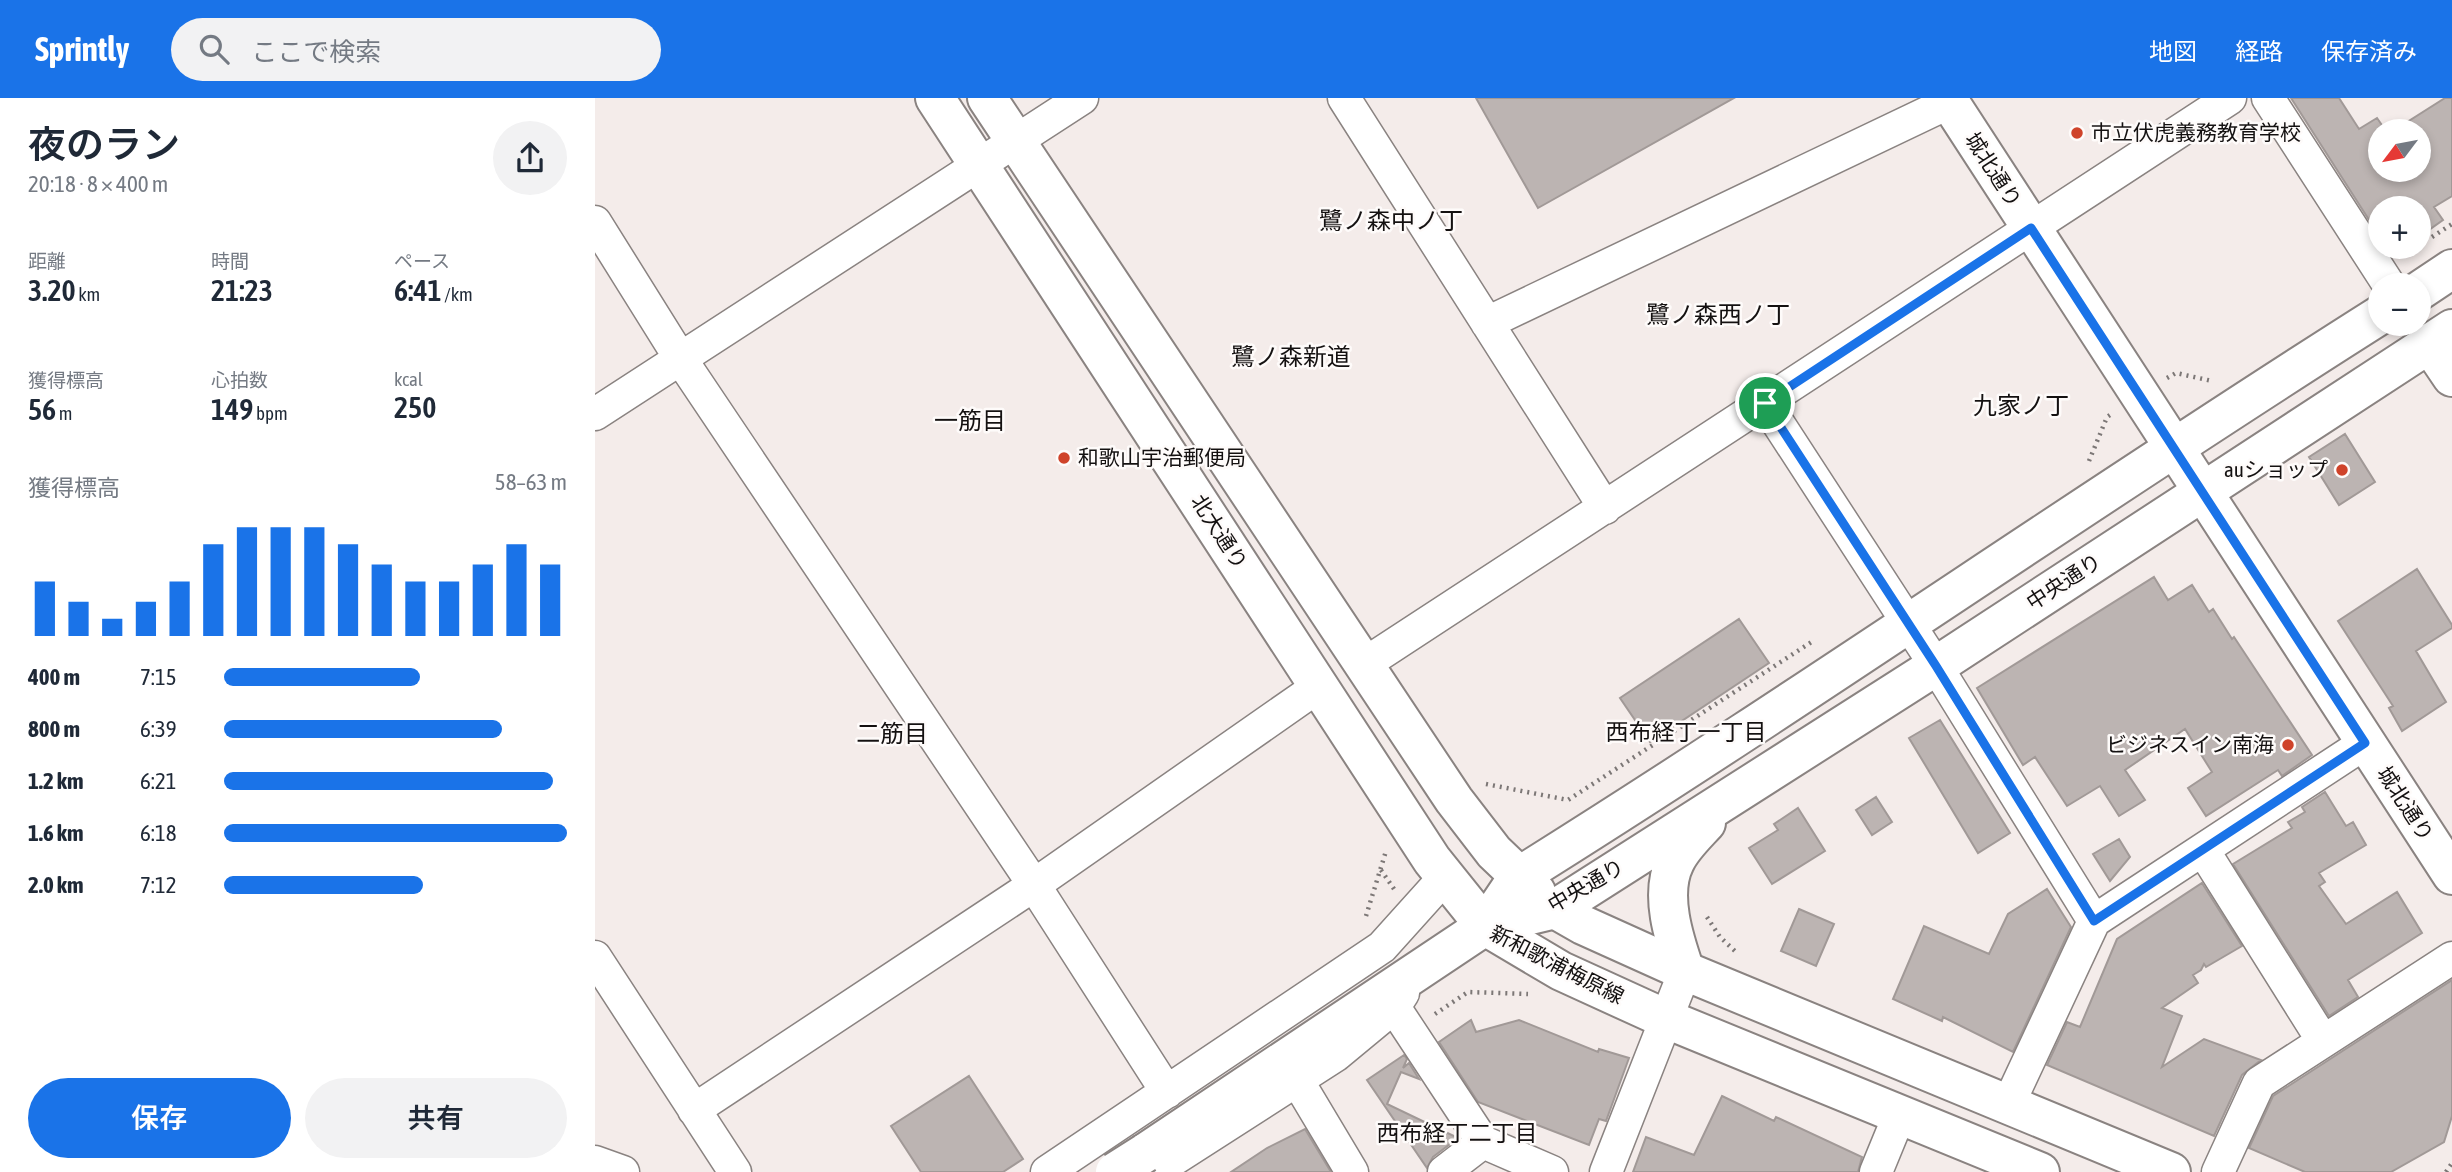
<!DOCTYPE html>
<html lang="ja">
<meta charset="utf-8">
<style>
:root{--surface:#fff;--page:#f2f2f3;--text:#1f2937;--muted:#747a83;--accent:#1a73e8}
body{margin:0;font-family:"Asap Condensed","Noto Sans JP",sans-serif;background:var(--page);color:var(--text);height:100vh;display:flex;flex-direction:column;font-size:26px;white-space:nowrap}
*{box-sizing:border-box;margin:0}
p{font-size:23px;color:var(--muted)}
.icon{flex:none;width:38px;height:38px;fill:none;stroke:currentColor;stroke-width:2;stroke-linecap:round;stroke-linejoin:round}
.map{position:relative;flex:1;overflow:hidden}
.side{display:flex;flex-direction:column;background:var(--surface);width:595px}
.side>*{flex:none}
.needle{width:46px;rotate:238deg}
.buttons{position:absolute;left:1773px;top:21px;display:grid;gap:14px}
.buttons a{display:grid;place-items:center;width:63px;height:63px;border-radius:50%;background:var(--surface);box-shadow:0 4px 10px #0003;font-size:35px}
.pin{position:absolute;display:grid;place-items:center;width:60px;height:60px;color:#fff;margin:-30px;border:4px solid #fff;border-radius:50%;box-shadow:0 2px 7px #0007}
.round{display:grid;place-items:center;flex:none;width:74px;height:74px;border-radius:37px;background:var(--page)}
.overview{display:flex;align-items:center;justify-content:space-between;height:119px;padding:0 28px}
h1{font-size:38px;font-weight:600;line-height:52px}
.metrics{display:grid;grid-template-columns:repeat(3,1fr);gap:10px;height:119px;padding:7px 28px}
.metrics div{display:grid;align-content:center}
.metrics b{font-size:30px;font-weight:600}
.metrics small{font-size:19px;font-weight:400}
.metrics p{font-size:19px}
.chart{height:196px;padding:14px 28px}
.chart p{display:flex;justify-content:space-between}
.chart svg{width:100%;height:126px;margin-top:7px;stroke:var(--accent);stroke-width:6}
.action{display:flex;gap:14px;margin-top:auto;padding:14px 28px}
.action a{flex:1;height:80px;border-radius:42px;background:var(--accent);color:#fff;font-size:28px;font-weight:600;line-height:80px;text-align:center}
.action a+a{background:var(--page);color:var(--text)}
ul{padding:0 28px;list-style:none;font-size:23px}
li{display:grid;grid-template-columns:112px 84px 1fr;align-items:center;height:52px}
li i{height:18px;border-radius:9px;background:var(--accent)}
header{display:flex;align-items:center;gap:42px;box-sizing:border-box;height:98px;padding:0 35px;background:var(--accent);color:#fff}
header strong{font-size:33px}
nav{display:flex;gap:38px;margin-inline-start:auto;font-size:24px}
.search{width:490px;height:63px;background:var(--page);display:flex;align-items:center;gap:18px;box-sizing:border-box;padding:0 24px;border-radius:38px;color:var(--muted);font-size:26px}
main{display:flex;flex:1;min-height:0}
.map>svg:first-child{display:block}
</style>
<header>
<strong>Sprintly</strong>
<div class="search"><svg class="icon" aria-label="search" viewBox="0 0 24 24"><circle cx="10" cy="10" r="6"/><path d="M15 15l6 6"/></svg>ここで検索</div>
<nav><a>地図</a><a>経路</a><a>保存済み</a></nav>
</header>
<main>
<section class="side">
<div class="overview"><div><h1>夜のラン</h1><p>20:18 · 8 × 400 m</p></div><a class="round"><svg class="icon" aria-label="share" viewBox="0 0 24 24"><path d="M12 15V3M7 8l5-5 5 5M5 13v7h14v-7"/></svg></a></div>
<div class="metrics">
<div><p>距離</p><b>3.20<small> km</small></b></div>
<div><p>時間</p><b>21:23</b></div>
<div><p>ペース</p><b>6:41<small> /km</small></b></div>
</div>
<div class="metrics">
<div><p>獲得標高</p><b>56<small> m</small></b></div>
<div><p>心拍数</p><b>149<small> bpm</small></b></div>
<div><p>kcal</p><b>250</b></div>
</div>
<div class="chart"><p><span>獲得標高</span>58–63 m</p>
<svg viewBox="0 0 160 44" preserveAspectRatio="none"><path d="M5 44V25M15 44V32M25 44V38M35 44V32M45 44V25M55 44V12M65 44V6M75 44V6M85 44V6M95 44V12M105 44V19M115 44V25M125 44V25M135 44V19M145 44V12M155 44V19"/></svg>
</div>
<ul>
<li><b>400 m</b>7:15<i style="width:57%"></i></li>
<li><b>800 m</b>6:39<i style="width:81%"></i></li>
<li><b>1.2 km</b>6:21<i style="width:96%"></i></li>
<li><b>1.6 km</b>6:18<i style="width:100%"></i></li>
<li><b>2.0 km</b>7:12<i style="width:58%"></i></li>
</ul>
<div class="action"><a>保存</a><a>共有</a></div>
</section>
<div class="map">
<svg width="1857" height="1074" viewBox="0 0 1857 1074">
<rect width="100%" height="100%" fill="#f4ecea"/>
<path fill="#bcb4b2" stroke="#a19997" stroke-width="2" d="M881,0H1139L943,110Z
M1696,0H1744L1764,31L1782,20L1791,33H1785V72H1824V33H1798L1850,0H1857V98L1839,109L1848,122L1824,139V110H1785V139Z
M1750,336L1780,384L1744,407L1714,359Z
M1822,471L1857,527V530L1821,553L1851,604L1807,633L1794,610L1798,608L1743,523Z
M1559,479L1573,502L1597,487L1614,514L1618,511L1637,541L1639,539L1717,657L1687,678L1683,672L1611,718L1593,690L1617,674L1590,631L1530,672L1550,702L1524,718L1505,688L1472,708L1440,659L1428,667L1382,590Z
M1144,521L1174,565L1055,644L1025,600Z
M1345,622L1415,735L1383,755L1314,640Z
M1730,694L1751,728L1758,724L1771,747L1724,775L1730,784L1724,788L1751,826L1802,794L1827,835L1753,882L1763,899L1734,918L1638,766L1697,730L1693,724L1710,714L1707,709Z
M1281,699L1297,724L1277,737L1261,712Z
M1203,710L1230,753L1177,786L1154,750L1183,732L1179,726Z
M1524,741L1535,759L1515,783L1498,756Z
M1607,785L1647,848L1611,869L1609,866L1606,872L1598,877L1603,885L1567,910L1587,918L1567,969L1609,941L1666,962L1647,977L1619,1038L1452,967L1472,924L1485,929L1522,841Z
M1452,791L1476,829L1418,954L1348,919L1347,923L1298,901L1329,828L1394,856L1413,816Z
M1204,811L1239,826L1221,868L1186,853Z
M1857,882V1018L1849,1044L1796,1074H1710L1654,1050L1678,998Z
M876,922L881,934L924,922L1003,954L1004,951L1034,960L1011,1023L1004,1021L994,1047L883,1004L844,944Z
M809,957L812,961L808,970L814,965L824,981L806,974L792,1006L863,1040L838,1059L832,1070L772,982Z
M374,978L428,1061L408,1074H326L296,1028Z
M1127,998L1179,1023L1181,1019L1267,1059L1263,1074H1038L1051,1039L1099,1057Z
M710,1031L736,1074H636L672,1050Z"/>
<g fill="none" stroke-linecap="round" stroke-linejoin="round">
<defs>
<path id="minor" d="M749,0L1010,410
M1673,0L1794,187
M0,124L85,260L439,787L572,994
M892,225L1355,4
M1170,305L1341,568L1499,823
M0,316L487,0
M768,567L1635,0
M1608,752L1728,943
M0,859L140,1074
M799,909L888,1044L957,1074
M702,982L757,1074
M1414,1005L1499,823L1770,645
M99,1012L439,787L724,588
M0,1064L28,1074
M452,1074L787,849L850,779
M559,1074L741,957L799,909L808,895
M849,1074L888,1044
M1011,1074L1090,873
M1281,1074L1304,1018
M1623,1074L1664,985L1857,860"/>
<path id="tertiary" d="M1352,0L1857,777
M1834,245L1857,279"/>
<path id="primary" d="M960,811L988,827L1090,873L1576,1074
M550,1055L890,828L966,873L1069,920L1445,1074"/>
<path id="trunk" d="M340,0L837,762L890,828
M392,0L859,702L899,754L941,794
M1824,193L1857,171
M890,828L960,811L1341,568L1857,231
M890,828L923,779C1214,597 1495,400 1785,217
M1090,873C1079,841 1064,796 1080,764C1087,749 1100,737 1111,725"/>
</defs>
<use href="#minor" stroke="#8a8381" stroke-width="35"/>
<use href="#tertiary" stroke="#8a8381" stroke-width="42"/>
<use href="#primary" stroke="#8a8381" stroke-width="42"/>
<use href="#trunk" stroke="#8a8381" stroke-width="42"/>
<path stroke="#7c7776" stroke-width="4.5" stroke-dasharray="2 5" stroke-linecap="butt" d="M1837,139L1857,126
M1572,280L1581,275L1617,283
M1494,363L1512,319L1518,315
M891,686L973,702L1218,543
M786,772L799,791
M771,818L791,753
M1112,819L1125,839L1142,855
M840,916L873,894L933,896
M1851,1074L1857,1065"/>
<use href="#minor" stroke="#fff" stroke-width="32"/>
<use href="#tertiary" stroke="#fff" stroke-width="38"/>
<use href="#primary" stroke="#fff" stroke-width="38"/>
<use href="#trunk" stroke="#fff" stroke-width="38"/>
<defs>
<path id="primary-bridge" d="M520,1074L550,1055"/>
</defs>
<use href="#primary-bridge" stroke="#8a8381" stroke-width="42" stroke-linecap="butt"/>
<use href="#primary-bridge" stroke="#fff" stroke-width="38"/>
</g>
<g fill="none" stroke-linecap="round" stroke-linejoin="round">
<defs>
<path id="route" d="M1436,130L1770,645L1499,823L1341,568L1170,305Z"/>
</defs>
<use href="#route" stroke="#fff" stroke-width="14"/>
<use href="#route" stroke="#1a73e8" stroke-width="9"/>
</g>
<g fill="#cf432a" stroke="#fefbfa" stroke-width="2.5">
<circle cx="1482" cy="35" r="7"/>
<circle cx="469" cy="360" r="7"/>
<circle cx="1747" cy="372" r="7"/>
<circle cx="1693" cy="647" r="7"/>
</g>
<g text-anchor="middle" stroke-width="5" stroke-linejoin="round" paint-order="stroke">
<g font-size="21" fill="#141111" stroke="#fefbfa" text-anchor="start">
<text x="1496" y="42">市立伏虎義務教育学校</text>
<text x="483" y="367">和歌山宇治郵便局</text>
<text x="1733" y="379" text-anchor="end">auショップ</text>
<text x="1679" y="654" text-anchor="end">ビジネスイン南海</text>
</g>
<g font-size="21" fill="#141111" stroke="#fefbfa">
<text transform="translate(1398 72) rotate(57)" y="7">城北通り</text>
<text transform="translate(624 434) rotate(57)" y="7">北大通り</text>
<text transform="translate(1469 484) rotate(-33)" y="7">中央通り</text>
<text transform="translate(1810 706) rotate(57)" y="7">城北通り</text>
<text transform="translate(991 788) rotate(-30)" y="7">中央通り</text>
<text transform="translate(962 867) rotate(27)" y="7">新和歌浦梅原線</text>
</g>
<g font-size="23" fill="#141111" stroke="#fefbfa">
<text x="1091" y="642">西布経丁一丁目</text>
<text x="862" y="1043">西布経丁二丁目</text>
</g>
<g font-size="24" fill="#141111" stroke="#fefbfa">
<text x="796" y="131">鷺ノ森中ノ丁</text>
<text x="1123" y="225">鷺ノ森西ノ丁</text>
<text x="696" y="267">鷺ノ森新道</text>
<text x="1426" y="316">九家ノ丁</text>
<text x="375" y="331">一筋目</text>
<text x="297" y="644">二筋目</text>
</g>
</g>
</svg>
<div class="buttons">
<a><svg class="needle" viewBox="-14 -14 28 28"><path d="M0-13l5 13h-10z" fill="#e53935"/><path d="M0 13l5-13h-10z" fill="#747a83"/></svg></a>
<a>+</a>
<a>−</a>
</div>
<div class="pin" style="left:1170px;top:305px;background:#1e9e55"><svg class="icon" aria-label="arrive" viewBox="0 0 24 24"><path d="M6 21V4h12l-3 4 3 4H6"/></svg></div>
</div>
</main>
